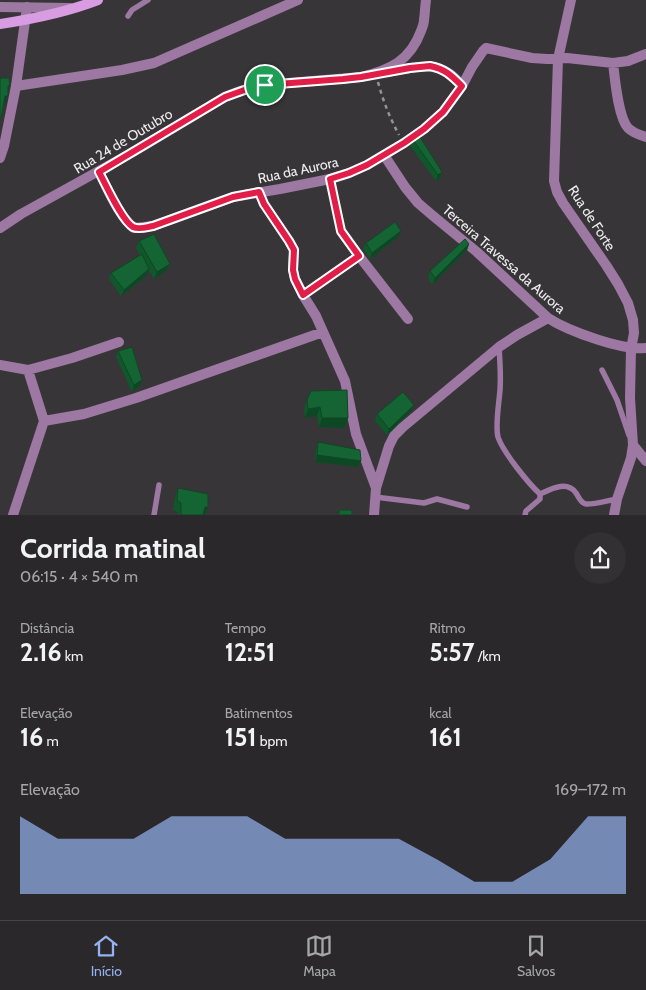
<!DOCTYPE html>
<html lang="pt">
<meta charset="utf-8">
<style>
:root{--surface:#2a282a;--page:#323032;--text:#f1f3f6;--muted:#a5a6a8;--line:#464447;--accent:#95b2f1}
body{margin:0;font-family:Cabin,sans-serif;background:var(--page);color:var(--text);height:100vh;display:flex;flex-direction:column;font-size:19px;white-space:nowrap}
*{box-sizing:border-box;margin:0}
p{font-size:16px;color:var(--muted)}
.icon{flex:none;width:28px;height:28px;fill:none;stroke:currentColor;stroke-width:2;stroke-linecap:round;stroke-linejoin:round}
.map{position:relative;height:515px;overflow:hidden}
.panel{display:flex;flex-direction:column;background:var(--surface);flex:1}
.panel>*{flex:none}
.pin{position:absolute;display:grid;place-items:center;width:42px;height:42px;color:#fff;margin:-21px;border:2px solid #fff;border-radius:50%;box-shadow:0 1px 5px #0007}
.round{display:grid;place-items:center;flex:none;width:52px;height:52px;border-radius:26px;background:var(--page)}
.head{display:flex;align-items:center;justify-content:space-between;height:85px;padding:0 20px}
h1{font-size:28px;font-weight:800;line-height:38px}
.metrics{display:grid;grid-template-columns:repeat(3,1fr);gap:8px;height:85px;padding:5px 20px}
.metrics div{display:grid;align-content:center}
.metrics b{font-size:25px;font-weight:800}
.metrics small{font-size:14px;font-weight:400}
.metrics p{font-size:14px}
.chart{height:140px;padding:10px 20px}
.chart p{display:flex;justify-content:space-between}
.chart svg{width:100%;height:90px;margin-top:5px;fill:var(--accent);opacity:.7}
.tabs{display:flex;justify-content:space-around;align-items:center;height:70px;border-top:1px solid var(--line);background:var(--surface);font-size:14px;color:var(--muted)}
.tabs a{display:grid;justify-items:center;gap:2px}
.tabs .selected{color:var(--accent)}
.map>svg:first-child{display:block}
</style>
<div class="map">
<svg width="646" height="515" viewBox="0 0 646 515">
<rect width="100%" height="100%" fill="#383538"/>
<g fill="none" stroke-linecap="round" stroke-linejoin="round">
<path stroke="#959395" stroke-width="2.5" stroke-dasharray="4 4" stroke-linecap="butt" d="M378,82C383,101 390,118 399,135
M332,188L339,222"/>
<path stroke="#9d78a3" stroke-width="5.5" d="M128,16L132,10L148,0
M499,347C500,361 501,376 500,390C499,403 495,426 498,437C503,452 528,483 540,494
M602,370L617,400L629,435
M540,494C551,489 567,480 576,493C579,497 580,503 586,504C592,505 610,500 617,499
M375,497L424,503L437,499L467,507
M154,515L159,485
M525,515L526,511L540,499V494"/>
<path stroke="#9d78a3" stroke-width="10" d="M571,0L558,59L554,181L557,192L563,203L606,265L618,284L628,303L633,320L634,333L631,349L630,398L633,445L631,458L617,499L614,515
M0,7L70,8
M613,63C615,79 618,117 628,128C633,133 640,135 646,137
M387,72C407,69 433,60 450,74C455,77 458,82 462,86
M16,86L122,70L154,63L298,0
M384,155L405,187L418,203L432,215L477,252L548,318C568,331 623,351 646,348
M99,172C109,191 118,215 134,228L153,226L233,197L280,189L330,179L349,173L367,165L404,143L424,129L443,112L462,86L472,67L483,51L486,48L532,58L547,59L567,58L613,63L628,61L646,54
M259,192L264,204L289,241L294,250L293,270L295,279L303,295L316,316L345,381L356,434L376,488
M0,228L21,214L133,152L225,97C239,91 251,87 265,85L361,77C390,70 410,61 421,31C422,28 424,24 424,20C425,13 425,7 426,0
M341,231L359,256
M303,295L359,256L408,319
M0,365L28,370L72,358L119,342
M44,421L84,414L136,398L323,332
M633,445L646,461
M13,515L44,421L28,370
M374,515L376,488L389,446L394,436L403,427L499,347L517,335L548,318"/>
<path stroke="#9d78a3" stroke-width="10" d="M0,158L4,146L16,86L27,7"/>
<path stroke="#d79ce1" stroke-width="10" d="M0,24C33,19 67,12 98,0"/>
</g>
<path fill="#11572c" d="M411,137L442,172L440,178L436,181L408,143Z
M398,237L370,259L363,249L366,243Z
M139,241L170,264L167,270L154,279L148,268L146,276L121,296L109,279L111,273L140,255L136,248Z
M469,244L467,250L432,285L428,278L430,271Z
M118,351L139,387L132,392L116,357Z
M307,400L348,418L344,428L319,427L317,416L305,418L304,409Z
M411,411L387,435L375,421L377,414Z
M318,442L361,461L358,467L315,462L316,448Z
M178,488L205,515H178V512L173,510L175,498Z"/>
<path fill="#0e4724" d="M5,96H8L5,105H1Z
M442,172L440,178L436,181L438,175Z
M401,231L398,237L370,259L372,253Z
M469,244L467,250L432,285L435,278Z
M170,264L167,270L154,279L157,272Z
M149,269L146,276L121,296L124,290Z
M142,380L139,387L132,392L134,385Z
M414,405L411,411L387,435L389,429Z
M320,407L317,416L305,418L308,409Z
M322,418H348L344,428L319,427Z
M317,455L361,461L358,467L315,462Z
M205,507H208L205,515H202Z"/>
<path fill="#146533" stroke="#0e4724" d="M0,78H9L10,86H8V96H5L1,118H0Z
M417,132L442,172L438,175L411,137Z
M395,222L401,231L372,253L366,243Z
M154,234L170,264L157,272L139,241Z
M465,239L469,244L435,278L430,271Z
M142,254L149,269L124,290L111,273Z
M132,347L142,380L134,385L118,351Z
M347,390L348,418H322L320,407L308,409L307,400L311,391Z
M403,392L414,405L389,429L377,414Z
M318,442L360,450L361,461L317,455Z
M178,488L208,494V507H205L203,515H181V503L177,501Z
M339,510H352V515H339Z"/>
<g fill="none" stroke-linecap="round" stroke-linejoin="round">
<defs>
<path id="route" d="M430,66C445,69 451,75 462,86L443,112L424,129L404,143L367,165L349,173L330,179L341,231L359,256L303,295L295,279L293,270L294,250L289,241L264,204L259,192L233,197L153,226C147,227 139,230 133,227C122,221 106,185 99,172L225,97L250,88L265,85L343,79L361,77L410,68Z"/>
</defs>
<use href="#route" stroke="#fff" stroke-width="10"/>
<use href="#route" stroke="#e11d48" stroke-width="6"/>
</g>
<g text-anchor="middle" stroke-width="4" stroke-linejoin="round" paint-order="stroke">
<g font-size="14" fill="#ecebed" stroke="#383538">
<text transform="translate(123 141) rotate(-31)" y="5">Rua 24 de Outubro</text>
<text transform="translate(298 170) rotate(-12)" y="5">Rua da Aurora</text>
<text transform="translate(592 218) rotate(57)" y="5">Rua de Forte</text>
<text transform="translate(504 259) rotate(41)" y="5">Terceira Travessa da Aurora</text>
</g>
</g>
</svg>
<div class="pin" style="left:265px;top:85px;background:#1e9e55"><svg class="icon" aria-label="arrive" viewBox="0 0 24 24"><path d="M6 21V4h12l-3 4 3 4H6"/></svg></div>
</div>
<section class="panel">
<div class="head"><div><h1>Corrida matinal</h1><p>06:15 · 4 × 540 m</p></div><a class="round"><svg class="icon" aria-label="share" viewBox="0 0 24 24"><path d="M12 15V3M7 8l5-5 5 5M5 13v7h14v-7"/></svg></a></div>
<div class="metrics">
<div><p>Distância</p><b>2.16<small> km</small></b></div>
<div><p>Tempo</p><b>12:51</b></div>
<div><p>Ritmo</p><b>5:57<small> /km</small></b></div>
</div>
<div class="metrics">
<div><p>Elevação</p><b>16<small> m</small></b></div>
<div><p>Batimentos</p><b>151<small> bpm</small></b></div>
<div><p>kcal</p><b>161</b></div>
</div>
<div class="chart"><p><span>Elevação</span>169–172 m</p>
<svg viewBox="0 0 160 44" preserveAspectRatio="none"><path d="M0 44V6L10 17L20 17L30 17L40 6L50 6L60 6L70 17L80 17L90 17L100 17L110 27L120 38L130 38L140 27L150 6L160 6V44z"/></svg>
</div>
</section>
<nav class="tabs">
<a class="selected"><svg class="icon" aria-label="home" viewBox="0 0 24 24"><path d="M3 11l9-7 9 7M6 9v11h12V9"/></svg>Início</a>
<a><svg class="icon" aria-label="map" viewBox="0 0 24 24"><path d="M3 6l6-2 6 2 6-2v14l-6 2-6-2-6 2zM9 4v14M15 6v14"/></svg>Mapa</a>
<a><svg class="icon" aria-label="saved" viewBox="0 0 24 24"><path d="M7 4h10v16l-5-4-5 4z"/></svg>Salvos</a>
</nav>
